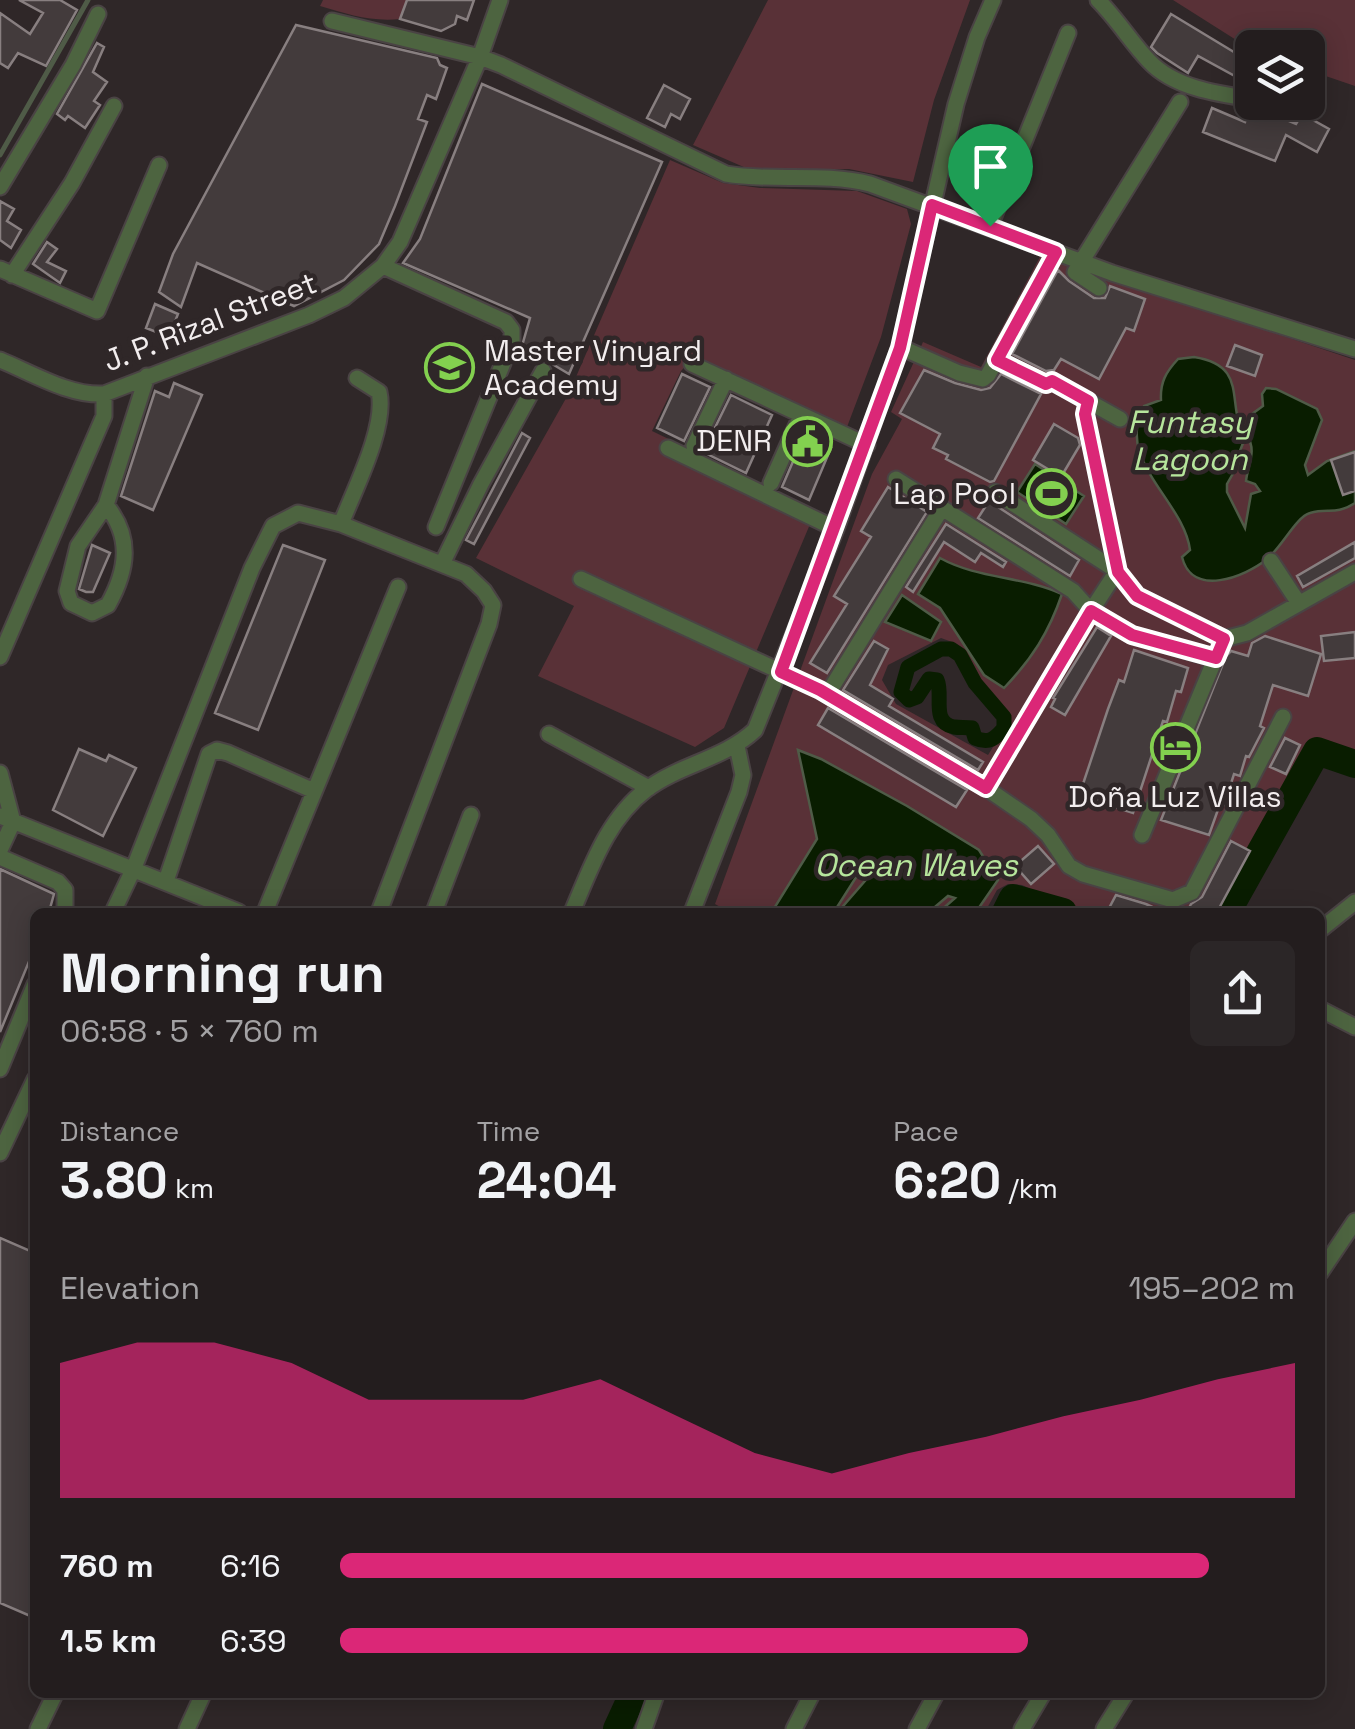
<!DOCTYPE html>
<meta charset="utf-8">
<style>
:root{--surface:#231d1e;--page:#2b2627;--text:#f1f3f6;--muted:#a3a2a4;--line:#403b3c;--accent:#db2777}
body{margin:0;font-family:"Space Grotesk",sans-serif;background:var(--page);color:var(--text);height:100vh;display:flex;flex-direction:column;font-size:38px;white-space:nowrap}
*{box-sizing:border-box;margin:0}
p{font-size:32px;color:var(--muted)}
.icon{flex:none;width:55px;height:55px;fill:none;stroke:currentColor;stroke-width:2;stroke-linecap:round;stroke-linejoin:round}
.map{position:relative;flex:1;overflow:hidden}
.side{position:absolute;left:30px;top:908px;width:1295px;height:790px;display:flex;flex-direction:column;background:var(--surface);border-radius:15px;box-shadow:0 5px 25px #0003,0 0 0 2px var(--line)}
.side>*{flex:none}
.controls{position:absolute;left:1235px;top:30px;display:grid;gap:20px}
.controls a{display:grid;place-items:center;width:90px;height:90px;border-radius:15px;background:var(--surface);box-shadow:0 5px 25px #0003,0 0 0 2px var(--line);font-size:50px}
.pin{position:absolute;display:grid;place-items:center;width:85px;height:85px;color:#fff;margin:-102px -42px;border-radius:50% 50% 50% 0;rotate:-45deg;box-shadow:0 0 10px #0007}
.pin .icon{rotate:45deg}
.round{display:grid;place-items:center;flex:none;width:105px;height:105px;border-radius:15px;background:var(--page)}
.headline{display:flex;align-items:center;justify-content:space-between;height:170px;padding:0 30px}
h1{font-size:55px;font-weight:700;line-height:75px}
.figures{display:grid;grid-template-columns:repeat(3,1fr);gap:15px;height:170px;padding:10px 30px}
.figures div{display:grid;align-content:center}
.figures b{font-size:50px;font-weight:700}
.figures small{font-size:28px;font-weight:400}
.figures p{font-size:28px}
.chart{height:280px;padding:20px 30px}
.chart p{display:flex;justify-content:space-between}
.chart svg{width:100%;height:180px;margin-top:10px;fill:var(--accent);opacity:.7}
ul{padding:0 30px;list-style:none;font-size:32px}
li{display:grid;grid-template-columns:160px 120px 1fr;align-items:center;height:75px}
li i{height:25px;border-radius:12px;background:var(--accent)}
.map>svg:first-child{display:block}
</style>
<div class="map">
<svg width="1355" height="1729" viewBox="0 0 1355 1729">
<rect width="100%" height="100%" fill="#2f2728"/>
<path fill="#593137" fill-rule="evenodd" d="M323,0H407L400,19C371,22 347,14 320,6Z
M768,0H970L934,100L913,182L849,169L783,171L746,168L693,145Z
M1173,0H1355V86L1308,70V48H1252V50Z
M670,160L723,183L760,188L857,191L907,209L911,224L881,337L847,427L695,356L681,371L652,431L816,510L724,728L695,747L538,676L574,606L476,558L569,393Z
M1041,255L1355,360V757L1317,742L1310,746L1220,912H1080L1022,885L1008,884L997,890L985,912H729L715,904L872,474L902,419L891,412L923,342L981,367ZM941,638L952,642L976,682L1010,720L988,755L896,704L882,680L888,665Z"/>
<path fill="#091d00" stroke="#4f5b47" stroke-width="2.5" d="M1194,357C1250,366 1225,403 1245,438L1238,456L1239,463L1227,484V492L1245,528L1251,494L1260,491L1255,484L1246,481C1248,463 1257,452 1247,435L1252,414L1263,406L1262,394L1266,388L1276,389L1317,409L1322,420L1305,465L1308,475L1327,461L1355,451V503C1334,516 1329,507 1310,513C1296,517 1282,547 1267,559C1245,577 1192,598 1182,557L1190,550C1184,501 1114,460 1144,406L1161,400C1160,382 1166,372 1178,359Z
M1035,464L1084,496L1066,524L1017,492Z
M940,558C978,579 1022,576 1062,594C1049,632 1032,659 1004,688L984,675L940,608L918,594Z
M902,595L941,622L931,641L885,622Z
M798,750L821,759L907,806L979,850L998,880L976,912H939L955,898L948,896L929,912H838L871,874L867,860L834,912L773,910L817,839Z"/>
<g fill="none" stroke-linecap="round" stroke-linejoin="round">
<path stroke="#4f5b47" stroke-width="5" d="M0,155L88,0"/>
<path stroke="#091d00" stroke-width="15" d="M941,649H951L960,655L975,683L1004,717V728C995,739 989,744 975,738L972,728C966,727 960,728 954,727C930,722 944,695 937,680L929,679L917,697L909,700L901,692L908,667Z"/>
<path stroke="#091d00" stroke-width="28" d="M1006,912L1013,898L1063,912
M1227,912L1317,751L1355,764
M617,1729L634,1692"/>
</g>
<path fill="#433b3c" stroke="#887f80" stroke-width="2.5" d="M19,0H60L77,10L46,66L18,53L8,68L0,63V13L30,34L43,13Z
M407,0H474L467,20L457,16L455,24L441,31L400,19Z
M1171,14L1252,63L1244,81L1198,56L1188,73L1157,53L1151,47Z
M296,25L437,58L440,65L447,68L436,99L427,95L418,119L427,122L395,206L379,244L344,280L294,306L197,263L181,307L159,292L173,254Z
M97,43L104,47L93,72L107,82L94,101L100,105L85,128L68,116L65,120L57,114Z
M482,84L662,162L569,374L522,346L530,318L403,263L420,239Z
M664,85L690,99L680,119L671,114L665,127L647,118Z
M1212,108L1245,122L1250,110L1258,108L1296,124L1302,114L1329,129L1317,152L1286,135L1275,161L1203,132Z
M0,201L14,209L7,221L21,230L11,248L0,240Z
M47,242L57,249L47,262L66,271L60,283L33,264Z
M1058,270L1069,281L1094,298H1105L1110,286L1145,299L1134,331L1126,328L1099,379L1061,359L1054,370L1046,371L1012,354Z
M155,304L178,314L169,337L146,328Z
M1235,345L1262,355L1255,376L1227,366Z
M924,370L955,383L981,390L990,388L1001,374L1041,394L994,481L990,482L946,459L948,455L933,448L940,434L900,413Z
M682,374L710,387L684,441L657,428Z
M174,383L202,395L153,510L121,496L155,391L169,397Z
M731,395L772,415L746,473L703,452Z
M1054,424L1078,438L1080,445L1061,477L1033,460Z
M522,433L530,438L474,544L466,540Z
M804,436L831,448L809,500L782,487Z
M1355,452V491L1343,495L1331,460Z
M888,487L927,512L827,673L810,663L847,604L834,596L871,537L861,531Z
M989,501L1079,560L1070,576L978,518Z
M946,524L1006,562L1003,567L981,553L975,562L944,542L913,592L906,587Z
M1355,542V558L1303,587L1297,576Z
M92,545L110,553L93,592H86L79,589Z
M283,545L325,560L258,730L215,713Z
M1097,627L1111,636L1065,715L1051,707L1055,699L1053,698Z
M1355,632V658L1324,661L1321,636Z
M1265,636L1321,654L1308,696L1273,685L1260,726L1264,728L1249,757L1246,756L1240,776L1234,774L1224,805L1220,804L1209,835L1161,820L1226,656L1231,651L1248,656L1252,643Z
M874,641L888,649L870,685L893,699L889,706L983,762L978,770L843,690Z
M1134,650L1188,668L1181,692L1176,691L1167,722L1163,721L1133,813L1079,796L1108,709L1119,680L1124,682Z
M828,708L967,790L956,807L818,725Z
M1285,738L1300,745L1286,774L1270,767Z
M79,749L106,761L109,755L136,768L103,836L53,810Z
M1231,841L1250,851L1217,912H1187L1191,904L1202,897Z
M1038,846L1054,864L1031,884L1015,866Z
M0,869L54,894L49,912H35V947L0,1032Z
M1116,895L1146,904L1163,912H1107Z
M0,1238L35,1253V1618L0,1603Z"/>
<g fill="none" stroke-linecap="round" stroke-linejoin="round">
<defs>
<path id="minor" d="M1098,0C1117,19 1131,42 1149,61C1174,88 1218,94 1252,99
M332,21L480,57L501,65L726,174C774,182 823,172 870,184L1112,273L1355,349
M1278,102L1285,103
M0,187L73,65L98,14
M990,226L1068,33
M383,266L506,322L512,330V341L436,527
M0,269L97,311L159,165
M12,275L72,183L114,106
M1099,288L1075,272L1180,102
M900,347L959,373L983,379L988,375L1055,252
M997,359L1046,384L1052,381L1120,419
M0,360C32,373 69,396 104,394L309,315L344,298L383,266L400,242L480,57L500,0
M692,364L867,445
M1088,401L1085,414L1117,571L1137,596L1224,639
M694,446L726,379
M668,448L836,529
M896,479L1073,591L1091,611L986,788
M771,483L801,416
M995,492L1117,571L1091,611L1132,635L1215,659L1142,835
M106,505C132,537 128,569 108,605L92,613L71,603L67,591L78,546L106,505L147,376
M341,524C354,490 387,427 379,392L357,378
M1271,561L1298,602
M442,564L481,484L543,371
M581,579L820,690L986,788L1031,819L1048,835L1069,866L1083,874L1173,900L1192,892L1283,717
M1221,646L1224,639L1247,633L1355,572
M0,657L104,416V394
M827,695L942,508
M549,734L649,788
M0,773L13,822
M0,816L239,912
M0,850L13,822
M0,857L58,882L65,890V912
M166,881L209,754L217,750L228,753L314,791
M113,912L133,870L252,568L273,526L298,513L341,524L466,574L484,591L493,605L489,624L379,912
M265,912L398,587
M434,912L471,815
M572,912C591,868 607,819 647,789C681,764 724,759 755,730L836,529L900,347L956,104L977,37L993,0
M692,912L739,792L743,775L737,746
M1320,930L1355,902
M1320,1009L1355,1027
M0,1069L35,984
M0,1153L35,1079
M1320,1273L1355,1221
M38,1729L56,1692
M187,1729L204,1692
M644,1729L657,1692
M794,1729L813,1692
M917,1729L937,1692
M1022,1729L1044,1692
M1104,1729L1127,1692"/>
</defs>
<use href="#minor" stroke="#4a4344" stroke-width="19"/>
<use href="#minor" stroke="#4d6440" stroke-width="15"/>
</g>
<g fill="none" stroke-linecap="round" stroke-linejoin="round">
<defs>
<path id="route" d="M932,205L1056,252L997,360L1046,384L1052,381L1088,401L1085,414L1118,572L1137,596L1224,639L1216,658L1132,635L1091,611L986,788L820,690L781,672L900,348Z"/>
</defs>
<use href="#route" stroke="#fff" stroke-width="20"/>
<use href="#route" stroke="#db2777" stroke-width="12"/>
</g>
<defs>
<symbol id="school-ring" viewBox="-11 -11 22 22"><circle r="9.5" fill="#2f2728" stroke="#83d04f" stroke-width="1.5"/><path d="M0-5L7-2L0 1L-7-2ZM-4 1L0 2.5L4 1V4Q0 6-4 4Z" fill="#83d04f"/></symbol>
<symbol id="civic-ring" viewBox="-11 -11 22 22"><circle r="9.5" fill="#2f2728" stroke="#83d04f" stroke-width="1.5"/><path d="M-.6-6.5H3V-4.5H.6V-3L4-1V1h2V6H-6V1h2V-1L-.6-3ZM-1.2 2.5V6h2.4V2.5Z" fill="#83d04f"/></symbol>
<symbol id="stadium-ring" viewBox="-11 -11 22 22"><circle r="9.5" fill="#2f2728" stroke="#83d04f" stroke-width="1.5"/><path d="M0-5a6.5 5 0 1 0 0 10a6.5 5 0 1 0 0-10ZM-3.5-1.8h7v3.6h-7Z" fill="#83d04f"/></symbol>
<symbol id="hotel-ring" viewBox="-11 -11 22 22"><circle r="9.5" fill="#2f2728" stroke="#83d04f" stroke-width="1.5"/><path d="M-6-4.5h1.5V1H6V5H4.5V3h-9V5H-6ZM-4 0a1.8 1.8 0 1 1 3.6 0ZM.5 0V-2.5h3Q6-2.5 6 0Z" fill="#83d04f"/></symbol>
</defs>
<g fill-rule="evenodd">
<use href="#school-ring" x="422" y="340" width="55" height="55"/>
<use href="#civic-ring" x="780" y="414" width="55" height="55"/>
<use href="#stadium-ring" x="1024" y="466" width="55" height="55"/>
<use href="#hotel-ring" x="1148" y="720" width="55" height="55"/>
</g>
<g text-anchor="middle" stroke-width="9" stroke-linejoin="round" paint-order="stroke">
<g font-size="30" fill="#f2edee" stroke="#2f2728">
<text transform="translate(210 322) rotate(-21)" y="10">J. P. Rizal Street</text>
</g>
<g font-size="30" fill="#f2edee" stroke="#2f2728" text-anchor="end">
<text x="484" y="361" text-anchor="start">Master Vinyard<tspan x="484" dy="34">Academy</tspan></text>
<text x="772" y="451">DENR</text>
<text x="1016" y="504">Lap Pool</text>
<text x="1175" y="807" text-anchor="middle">Doña Luz Villas</text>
</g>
<g font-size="32" font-style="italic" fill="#b6e59c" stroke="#2f2728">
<text x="1190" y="433">Funtasy<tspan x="1190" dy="37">Lagoon</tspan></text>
<text x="916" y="876">Ocean Waves</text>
</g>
</g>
</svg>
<div class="controls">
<a><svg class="icon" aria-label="layers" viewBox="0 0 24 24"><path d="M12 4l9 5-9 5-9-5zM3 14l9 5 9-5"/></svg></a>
</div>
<div class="pin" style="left:990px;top:226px;background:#1e9e55"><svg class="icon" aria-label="arrive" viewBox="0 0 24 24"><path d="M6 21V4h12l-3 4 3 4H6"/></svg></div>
<section class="side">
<div class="headline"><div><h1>Morning run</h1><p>06:58 · 5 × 760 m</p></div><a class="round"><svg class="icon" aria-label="share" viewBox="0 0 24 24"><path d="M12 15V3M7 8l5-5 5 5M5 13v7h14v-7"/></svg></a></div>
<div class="figures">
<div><p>Distance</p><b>3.80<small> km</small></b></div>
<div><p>Time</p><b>24:04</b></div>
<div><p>Pace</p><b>6:20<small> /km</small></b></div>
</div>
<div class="chart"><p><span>Elevation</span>195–202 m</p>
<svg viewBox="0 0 160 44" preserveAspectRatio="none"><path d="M0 44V11L10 6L20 6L30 11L40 20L50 20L60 20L70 15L80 24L90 33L100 38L110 33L120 29L130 24L140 20L150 15L160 11V44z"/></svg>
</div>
<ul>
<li><b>760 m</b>6:16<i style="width:91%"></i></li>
<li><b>1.5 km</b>6:39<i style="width:72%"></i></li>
</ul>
</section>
</div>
